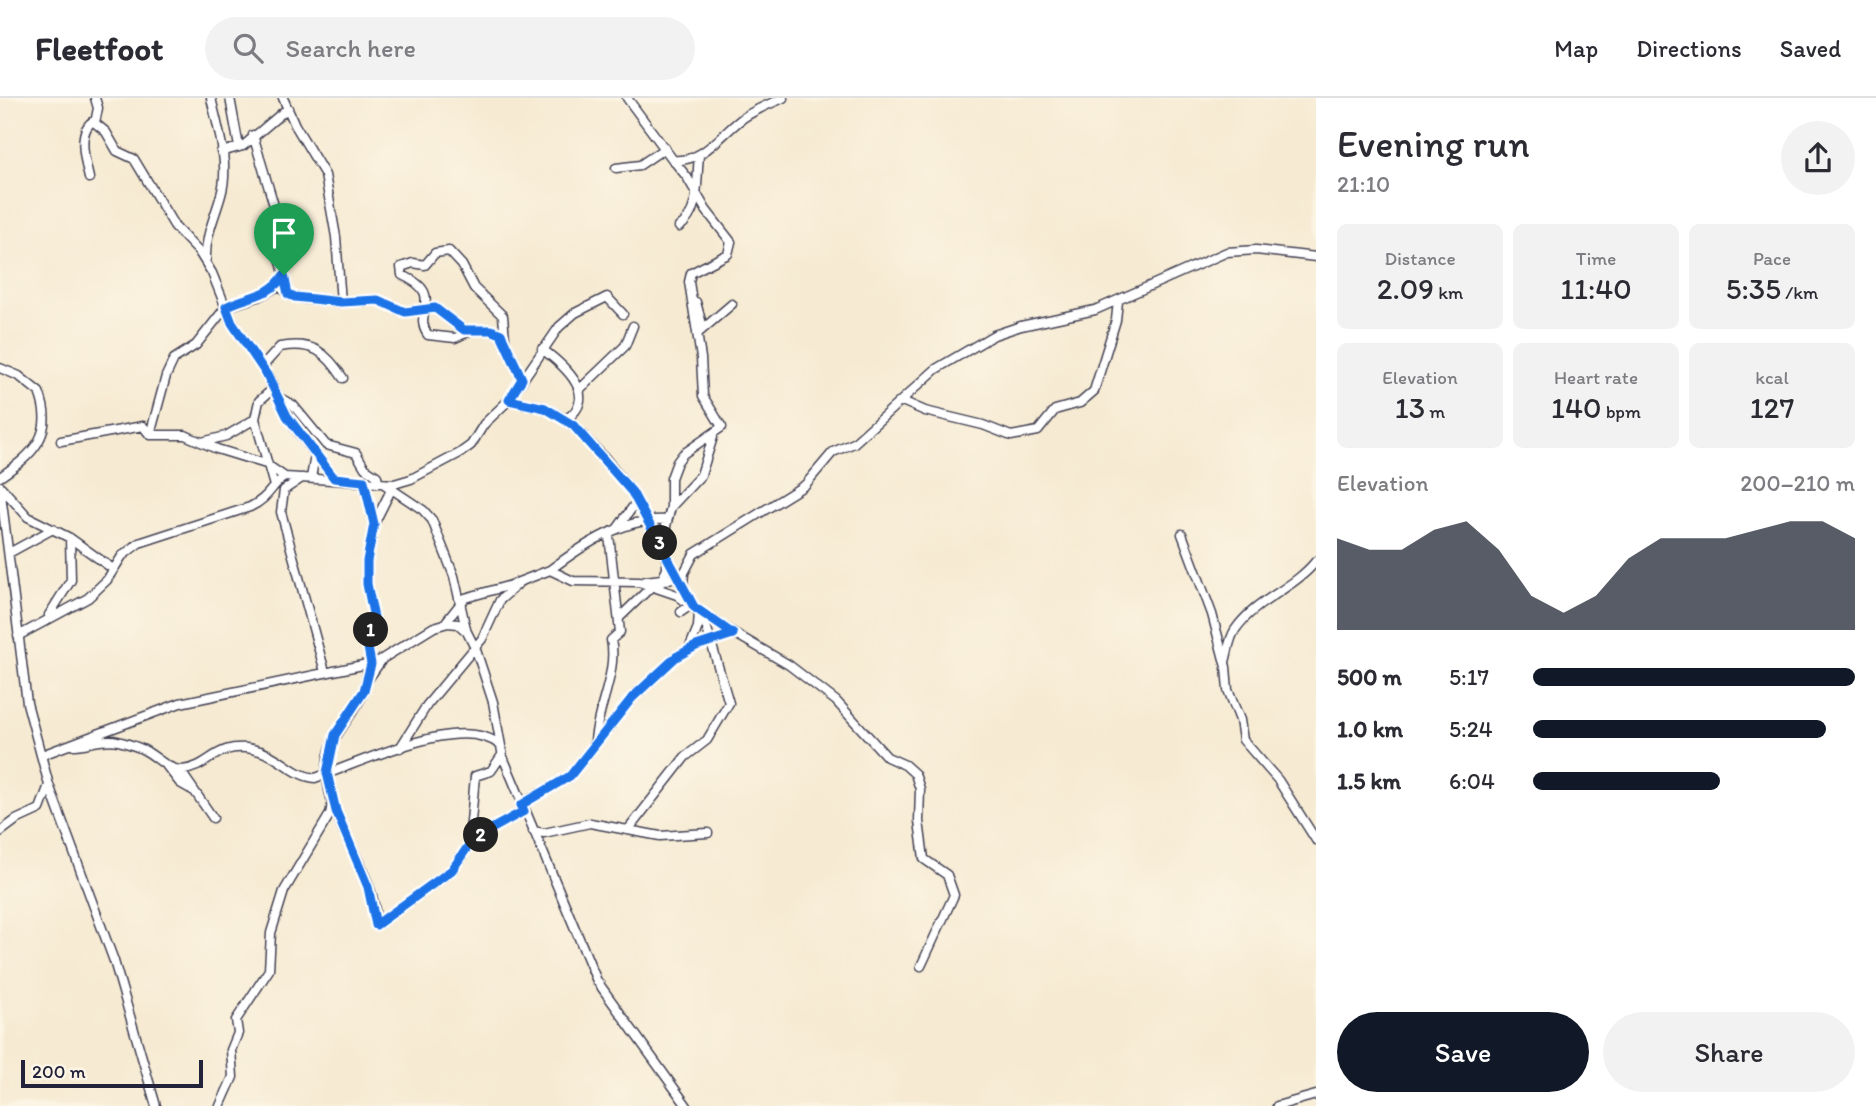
<!DOCTYPE html>
<meta charset="utf-8">
<style>
:root{--surface:#fff;--page:#f2f2f3;--text:#2b2b33;--muted:#7c7c81;--line:#e1e1e2;--accent:#111827}
body{margin:0;font-family:Itim,sans-serif;background:var(--page);color:var(--text);height:100vh;display:flex;flex-direction:column;font-size:26px;white-space:nowrap}
*{box-sizing:border-box;margin:0}
p{font-size:23px;color:var(--muted)}
.icon{flex:none;width:38px;height:38px;fill:none;stroke:currentColor;stroke-width:2;stroke-linecap:round;stroke-linejoin:round}
.map{position:relative;flex:1;overflow:hidden}
.side{display:flex;flex-direction:column;background:var(--surface);width:560px}
.side>*{flex:none}
.scale{position:absolute;left:21px;bottom:18px;width:182px;box-sizing:border-box;padding-left:7px;border:4px solid #22223b;border-top:0;font-size:19px;line-height:24px;white-space:nowrap;color:#22223b;-webkit-text-stroke:5px #fcf5e5;paint-order:stroke}
.pin{position:absolute;display:grid;place-items:center;width:60px;height:60px;color:#fff;margin:-72px -30px;border-radius:50% 50% 50% 0;rotate:-45deg;box-shadow:0 0 7px #0007}
.pin .icon{rotate:45deg}
.km{position:absolute;width:35px;height:35px;margin:-18px;border-radius:50%;background:#222;color:#fff;font-size:19px;line-height:35px;text-align:center}
.round{display:grid;place-items:center;flex:none;width:74px;height:74px;border-radius:37px;background:var(--page)}
.overview{display:flex;align-items:center;justify-content:space-between;height:119px;padding:0 21px}
h1{font-size:38px;font-weight:600;line-height:52px}
.stats{display:grid;grid-template-columns:repeat(3,1fr);gap:10px;height:119px;padding:7px 21px}
.stats div{display:grid;align-content:center;border-radius:10px;background:var(--page);text-align:center}
.stats b{font-size:30px;font-weight:600}
.stats small{font-size:19px;font-weight:400}
.stats p{font-size:19px}
.chart{height:196px;padding:14px 21px}
.chart p{display:flex;justify-content:space-between}
.chart svg{width:100%;height:126px;margin-top:7px;fill:var(--accent);opacity:.7}
.primary-button{display:flex;gap:14px;margin-top:auto;padding:14px 21px}
.primary-button a{flex:1;height:80px;border-radius:42px;background:var(--accent);color:#fff;font-size:28px;font-weight:600;line-height:80px;text-align:center}
.primary-button a+a{background:var(--page);color:var(--text)}
ul{padding:0 21px;list-style:none;font-size:23px}
li{display:grid;grid-template-columns:112px 84px 1fr;align-items:center;height:52px}
li i{height:18px;border-radius:9px;background:var(--accent)}
header{display:flex;align-items:center;gap:42px;box-sizing:border-box;height:98px;padding:0 35px;background:var(--surface);border-bottom:2px solid var(--line)}
header strong{font-size:33px}
nav{display:flex;gap:38px;margin-inline-start:auto;font-size:24px}
.search{width:490px;height:63px;background:var(--page);display:flex;align-items:center;gap:18px;box-sizing:border-box;padding:0 24px;border-radius:38px;color:var(--muted);font-size:26px}
main{display:flex;flex:1;min-height:0}
.map>svg:first-child{display:block}
</style>
<header>
<strong>Fleetfoot</strong>
<div class="search"><svg class="icon" aria-label="search" viewBox="0 0 24 24"><circle cx="10" cy="10" r="6"/><path d="M15 15l6 6"/></svg>Search here</div>
<nav><a>Map</a><a>Directions</a><a>Saved</a></nav>
</header>
<main>
<div class="map">
<svg width="1316" height="1008" viewBox="0 0 1316 1008">
<rect width="100%" height="100%" fill="#fcf5e5"/>
<filter id="ink" filterUnits="userSpaceOnUse"><feTurbulence type="fractalNoise" baseFrequency=".0143" numOctaves="2"/><feDisplacementMap in="SourceGraphic" scale="14" xChannelSelector="R" yChannelSelector="G"/><feConvolveMatrix kernelMatrix="1 2 1 2 8 2 1 2 1" color-interpolation-filters="sRGB"/></filter>
<filter id="wash" filterUnits="userSpaceOnUse"><feTurbulence type="fractalNoise" baseFrequency=".00686" numOctaves="4" result="noise"/><feDisplacementMap in="SourceGraphic" scale="28" xChannelSelector="R" yChannelSelector="G"/><feGaussianBlur stdDeviation="1.57" result="paint"/><feColorMatrix in="noise" values="0 0 0 0 0 0 0 0 0 0 0 0 0 0 0 0 0 1.4 0 .05"/><feComposite in="paint" operator="in"/></filter>
<g filter="url(#wash)">
<rect width="100%" height="100%" fill="#f6ead2"/>
</g>
<g filter="url(#ink)">
<g fill="none" stroke-linecap="round" stroke-linejoin="round">
<defs>
<path id="minor" d="M95,0L98,10L95,25L106,34L117,53L134,61L175,129L199,154L212,175L232,225L267,277L295,330L334,380
M230,0L239,49
M283,0L295,27L325,77L336,139L341,204
M627,0L673,62C703,65 721,36 743,20C756,11 770,6 783,0
M253,37L278,121L280,159L288,193
M221,54L243,48L288,10
M616,70L640,67L665,50
M89,80C85,63 76,31 95,22
M679,129C701,114 696,81 699,58
M206,161C205,138 215,119 221,97C230,67 218,30 211,0
M696,204L703,230
M470,233L455,240L428,237C411,214 447,197 402,177L401,169L413,165L425,167L435,155L449,153L462,167L474,190L503,218L505,241
M697,236L732,206
M542,251C565,268 600,299 566,321
M262,269L280,249C313,243 326,254 343,280
M0,270L19,278L39,294C56,337 32,357 0,379
M274,290L259,303L255,321L274,388
M579,292L625,248L633,228
M278,299L293,307L326,347L356,355L365,370L377,378L378,385
M509,302L545,310L566,321L605,360L632,394L692,506
M902,303L925,313L983,327L1011,338L1038,333L1055,312L1080,305L1094,293L1116,222L1118,203
M150,337L166,278L174,261L196,247L226,209L258,199L279,188L291,198L306,201L341,204L378,202L405,214L435,210L464,232H491L501,236L522,281
M61,343L143,328L150,337H185L217,351L266,366L285,379
M202,344L226,338L255,321
M302,380L284,392L281,414L325,574
M311,380L315,357
M364,383L374,426L367,463V486L374,520L367,544L371,566
M384,386L423,412L432,422L454,478L466,531
M0,388L27,605L49,687L114,863L156,1008
M1,389L28,419L70,440L113,471
M671,409L701,377L713,339
M374,426L391,392
M617,431L637,403
M1182,436L1212,516L1226,569L1228,592L1240,622L1243,642L1278,682L1316,742
M9,455L53,431
M550,472C583,447 625,419 667,422
M645,483L662,481L667,471L666,428L671,409V380L677,364L683,356L722,329L703,298L701,260L689,184L691,175L728,156L731,144L706,112L687,79L673,62
M683,487L684,475L694,456L805,387L833,354L854,345L936,271L994,237L1021,228L1095,212L1227,154L1256,152L1316,159
M681,514L691,507
M49,517L71,482L70,440
M619,520L652,488L681,476
M445,525L465,500L511,487L550,472L573,483L639,484L677,497L703,517L789,567L836,603L887,659L905,667L915,676L920,691L919,723L924,761L947,777L954,797L921,868
M18,538L88,500L107,482L122,458L139,445L250,409C271,399 271,386 285,379L394,386L411,381L460,355L471,347L484,326L509,302L559,229L575,215L607,199L623,216
M689,551L698,529L699,514
M1225,564C1228,553 1229,541 1235,532C1255,502 1294,491 1316,463
M369,566C367,575 367,585 364,593C353,622 326,637 327,674C328,728 377,773 376,827
M366,584L381,563
M595,643C597,610 618,574 611,542L620,534L609,437
M70,647C85,648 103,639 118,643C126,645 136,648 144,652C156,658 167,672 182,672C210,670 215,644 252,651C278,655 292,678 315,680C360,666 460,614 500,647
M400,650L427,607L482,541L500,502L517,487
M42,657L180,605L377,564L434,529L448,525L458,526L467,534L476,552L493,604L503,659L597,883L687,1008
M166,667L180,685L194,693
M180,672L213,720
M521,707L570,678L632,600L676,559L696,548L733,536
M628,732L685,659L707,642L729,605L703,517
M533,733L544,735L590,725L660,738L708,735
M0,734L16,722L40,711L49,687
M469,746L475,678L491,673L502,657
M376,827L452,772L473,741L524,713
M220,1008L233,979L231,952L238,935L236,922L269,872L271,835L284,793L330,716L333,702
M1277,1008L1316,997"/>
</defs>
<use href="#minor" stroke="#424052" stroke-width="11"/>
<use href="#minor" stroke="#fff" stroke-width="8"/>
</g>
</g>
<g fill="none" stroke-linecap="round" stroke-linejoin="round" filter="url(#ink)">
<defs>
<path id="route" d="M284,177L288,196L295,199L341,204L378,202L405,214L435,210L464,232H491L501,236L522,281L509,302L545,310L573,327L632,394L694,509L733,536L696,548L676,559L632,600L570,678L521,707L524,713L473,741L452,772L376,827L368,789L336,713L327,675L335,637L364,593L371,566L367,544L374,520L367,486V463L374,426L364,383L334,380L287,318L267,277L232,225L226,209C248,197 269,200 284,177Z"/>
</defs>
<use href="#route" stroke="#fff" stroke-width="14"/>
<use href="#route" stroke="#1a73e8" stroke-width="9"/>
</g>
</svg>
<div class="scale">200 m</div>
<div class="pin" style="left:284px;top:177px;background:#1e9e55"><svg class="icon" aria-label="arrive" viewBox="0 0 24 24"><path d="M6 21V4h12l-3 4 3 4H6"/></svg></div>
<b class="km" style="left:371px;top:532px">1</b>
<b class="km" style="left:481px;top:737px">2</b>
<b class="km" style="left:660px;top:445px">3</b>
</div>
<section class="side">
<div class="overview"><div><h1>Evening run</h1><p>21:10</p></div><a class="round"><svg class="icon" aria-label="share" viewBox="0 0 24 24"><path d="M12 15V3M7 8l5-5 5 5M5 13v7h14v-7"/></svg></a></div>
<div class="stats">
<div><p>Distance</p><b>2.09<small> km</small></b></div>
<div><p>Time</p><b>11:40</b></div>
<div><p>Pace</p><b>5:35<small> /km</small></b></div>
</div>
<div class="stats">
<div><p>Elevation</p><b>13<small> m</small></b></div>
<div><p>Heart rate</p><b>140<small> bpm</small></b></div>
<div><p>kcal</p><b>127</b></div>
</div>
<div class="chart"><p><span>Elevation</span>200–210 m</p>
<svg viewBox="0 0 160 44" preserveAspectRatio="none"><path d="M0 44V12L10 16L20 16L30 9L40 6L50 16L60 32L70 38L80 32L90 19L100 12L110 12L120 12L130 9L140 6L150 6L160 12V44z"/></svg>
</div>
<ul>
<li><b>500 m</b>5:17<i style="width:100%"></i></li>
<li><b>1.0 km</b>5:24<i style="width:91%"></i></li>
<li><b>1.5 km</b>6:04<i style="width:58%"></i></li>
</ul>
<div class="primary-button"><a>Save</a><a>Share</a></div>
</section>
</main>
